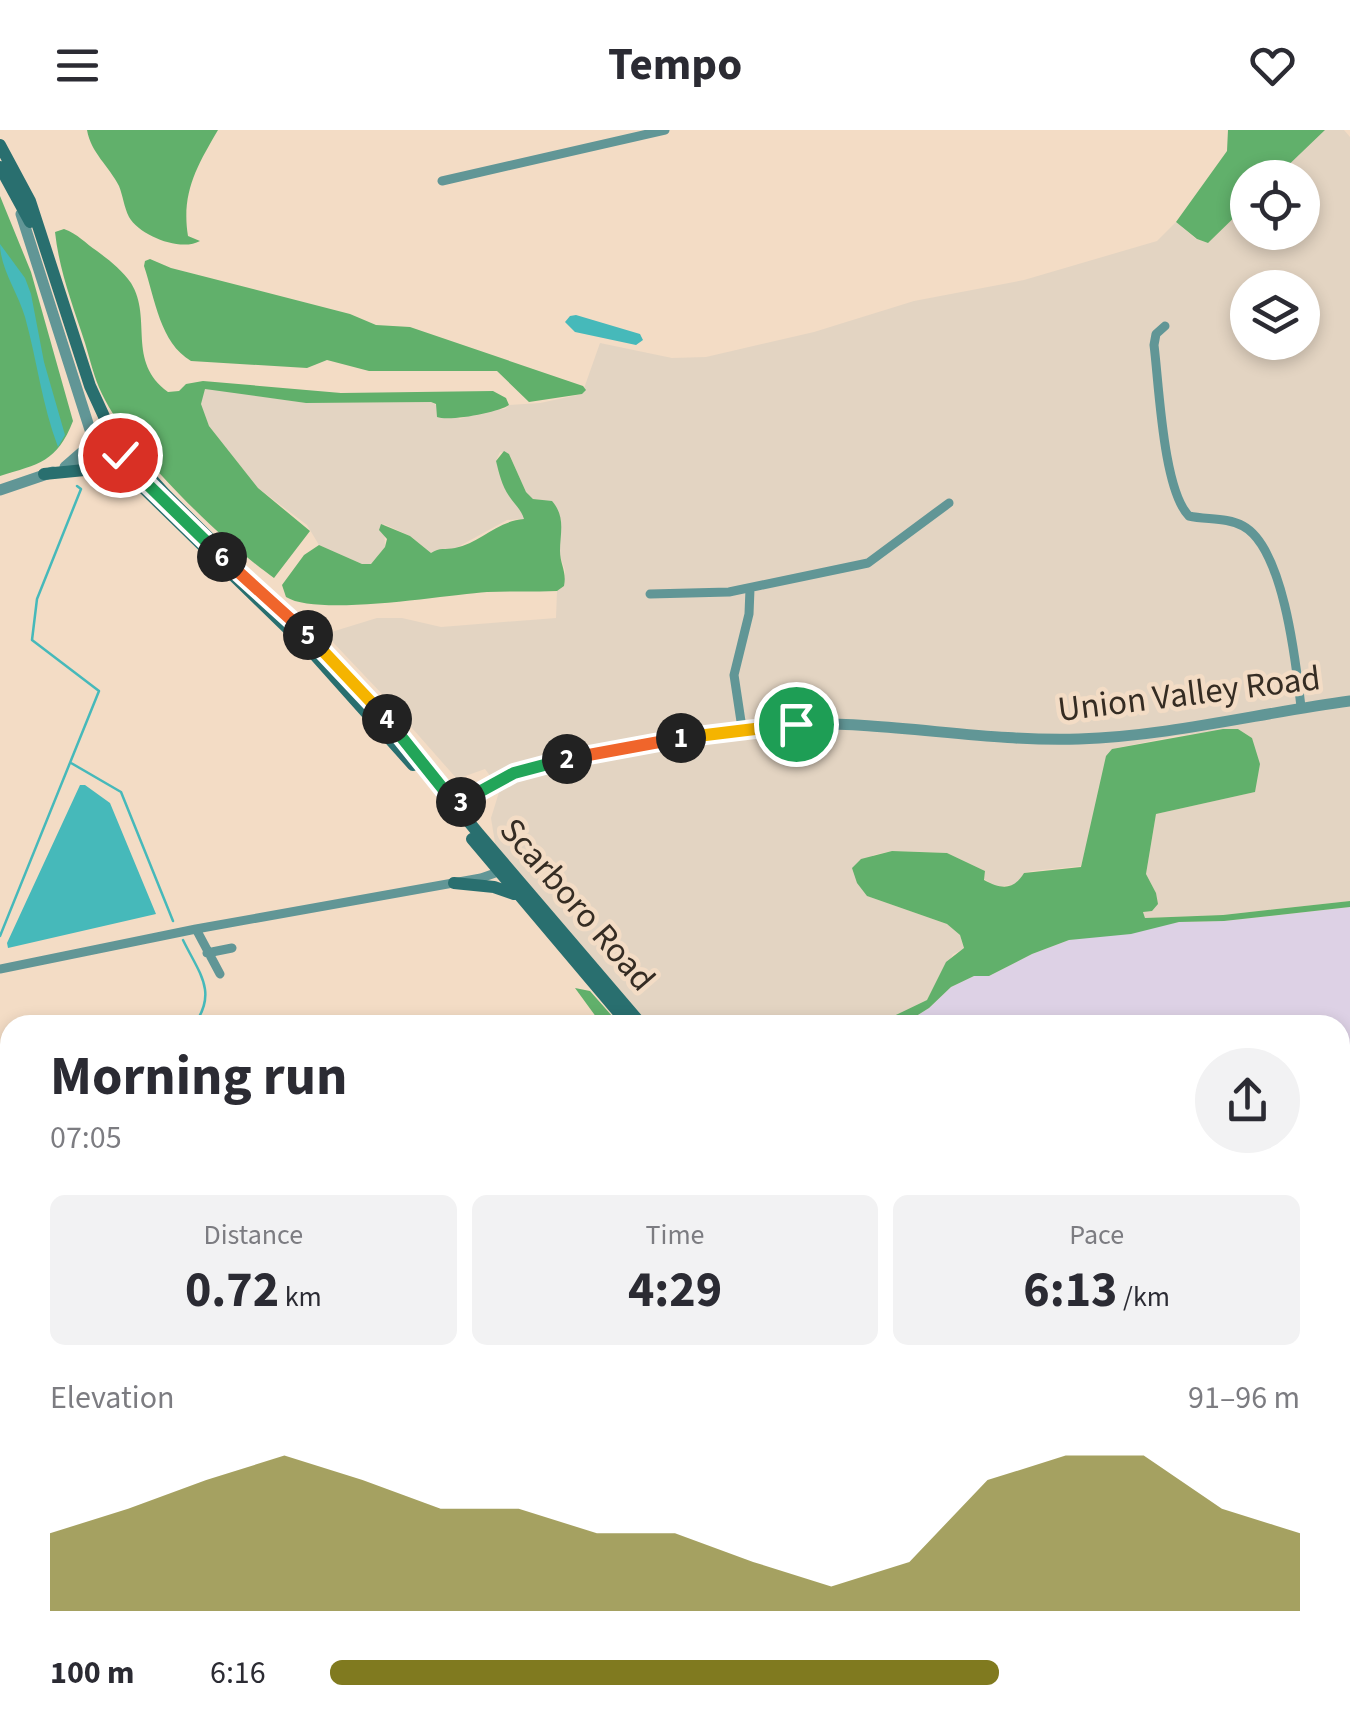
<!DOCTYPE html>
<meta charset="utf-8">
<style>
:root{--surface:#fff;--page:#f2f2f3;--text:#2b2b33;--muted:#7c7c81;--accent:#807a1f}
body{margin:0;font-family:"Source Sans 3",sans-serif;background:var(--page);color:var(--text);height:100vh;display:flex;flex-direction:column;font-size:38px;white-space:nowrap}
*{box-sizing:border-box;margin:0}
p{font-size:32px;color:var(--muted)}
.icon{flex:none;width:55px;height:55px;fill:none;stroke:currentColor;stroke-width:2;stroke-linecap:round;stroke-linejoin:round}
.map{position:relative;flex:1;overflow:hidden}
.details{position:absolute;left:0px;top:885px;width:1350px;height:718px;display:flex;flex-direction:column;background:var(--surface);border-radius:30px 30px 0 0;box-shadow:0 5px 15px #0003}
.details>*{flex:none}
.controls{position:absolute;left:1230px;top:30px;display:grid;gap:20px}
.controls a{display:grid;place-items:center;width:90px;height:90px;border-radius:50%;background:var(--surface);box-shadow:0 5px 15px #0003;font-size:50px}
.pin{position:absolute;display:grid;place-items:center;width:85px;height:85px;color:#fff;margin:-42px;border:5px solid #fff;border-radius:50%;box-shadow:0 2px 10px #0007}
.km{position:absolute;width:50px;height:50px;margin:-25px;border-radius:50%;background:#222;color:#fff;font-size:28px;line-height:50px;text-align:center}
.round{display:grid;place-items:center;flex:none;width:105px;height:105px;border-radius:52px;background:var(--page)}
.overview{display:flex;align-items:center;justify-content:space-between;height:170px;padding:0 50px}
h1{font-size:55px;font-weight:700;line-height:75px}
.stats{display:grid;grid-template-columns:repeat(3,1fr);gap:15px;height:170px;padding:10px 50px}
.stats div{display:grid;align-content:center;border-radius:15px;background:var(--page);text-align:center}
.stats b{font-size:50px;font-weight:700}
.stats small{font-size:28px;font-weight:400}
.stats p{font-size:28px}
.chart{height:280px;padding:20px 50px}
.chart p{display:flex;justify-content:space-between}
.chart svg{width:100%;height:180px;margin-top:10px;fill:var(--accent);opacity:.7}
ul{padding:0 50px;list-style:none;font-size:32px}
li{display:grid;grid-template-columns:160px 120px 1fr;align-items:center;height:75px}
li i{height:25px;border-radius:12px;background:var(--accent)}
header{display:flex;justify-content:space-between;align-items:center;height:130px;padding:0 50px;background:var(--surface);font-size:45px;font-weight:700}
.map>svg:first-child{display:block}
</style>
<header><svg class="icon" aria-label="menu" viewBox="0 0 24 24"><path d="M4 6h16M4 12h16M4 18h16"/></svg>Tempo<svg class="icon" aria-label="heart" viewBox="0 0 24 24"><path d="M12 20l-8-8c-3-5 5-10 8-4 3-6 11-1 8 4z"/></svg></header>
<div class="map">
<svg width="1350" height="1601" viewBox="0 0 1350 1601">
<rect width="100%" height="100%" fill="#f3dcc5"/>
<path fill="#ddd1e5" d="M1350,777V1601H1007L1003,1593L1340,1592V895H902L929,878L951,857L974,846H989L1032,824L1069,810L1180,792L1224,791Z"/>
<path fill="#e3d4c2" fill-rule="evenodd" d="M1325,0H1344L1350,7V771L1223,785L1145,788L1143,781L1156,763L1146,744L1156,684L1255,662L1252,608L1238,599L1175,606L1112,619L1081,736L1032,741L1024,743L1017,754L997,757L984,749L985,741L947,723L892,721L873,725L867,766L947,794L960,805L964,819L953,824L927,870L875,895H646L496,719L491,688L500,659L485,639L457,649L382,564L325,504L377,488H402L441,497L556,488L557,461L564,456L565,440L540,370L533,369L526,362L509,324L500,322L496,331L509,366L524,383L525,389L507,390L456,418L431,423L410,406L384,394L385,417L371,434H362L319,415L307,395L258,358L209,296L200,274L205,258L306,273L431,272L460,289L480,281L505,279L509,275L540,273L582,264L600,213L672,228L706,227L814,202L914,171L1024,150L1157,111L1176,92L1196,109L1208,113L1247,75L1248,102H1302V48L1276,47ZM1248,158H1302V212H1248Z"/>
<path fill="#61b06b" d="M87,0H218C197,36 181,63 188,106L200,111C181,122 140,106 129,87C124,77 123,66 119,56C109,36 91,23 87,0Z
M1228,0H1325L1276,47L1248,48L1247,75L1208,113L1197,109L1176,92L1227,21Z
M0,66L31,142L73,291C57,332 39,334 0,346Z
M64,99C78,104 85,113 97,121C109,130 122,140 131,153C153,189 126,231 168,262L179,261L186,254L203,251L341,263L493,261L506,268L509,275C500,282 449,292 437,287L436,274L431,272L306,273L205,259L201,274L209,296L258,358L310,401L274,448C222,411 129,321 102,264C94,248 90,229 85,213C73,176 59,140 55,102Z
M150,129L171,138L350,184L376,195L410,197L583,256L586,260L582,264L529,272L497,241H369L327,230L307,238L191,231C160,213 155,169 144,136L145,131Z
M504,321L509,324L526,362L533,369L552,371C566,387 560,403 560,421C560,434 567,442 564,456L557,461C534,462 511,461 487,462C445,465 318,487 286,467L282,455L304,425L319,415L362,434H371L385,417L387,409L379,400L381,394L410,406L431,423C440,417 445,420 455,418C480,413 497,391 524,389C521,379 515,375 509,366C502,356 499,343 496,331Z
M1223,599H1238L1252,608L1260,634L1255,662L1156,684L1146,744L1156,763L1158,774L1152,781L1143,782L1145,788L1223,785L1350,771V777L1224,791L1179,792L1131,804L1069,810L1032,824L989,846H974L951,857L929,878L902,895H875L927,870L946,832L964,818L960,805L947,794L867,766L857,753L852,738L861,729L892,721L947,723L985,741L984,750C1001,759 1013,761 1024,743L1081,737L1106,626L1112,619Z
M575,858L590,861L620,895H602Z
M0,1030H10V1592L917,1593L911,1601H0Z"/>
<path fill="#46b9ba" d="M0,114L25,148L31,164L44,232L65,305L58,317C42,275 37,230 25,187C18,163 0,138 0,114Z
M576,185L640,204L643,210L636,215L575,202L565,192L570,186Z
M80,655H85L110,673L156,784L8,818L7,813Z"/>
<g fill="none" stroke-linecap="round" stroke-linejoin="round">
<path stroke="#46b9ba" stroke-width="2.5" d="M71,633L121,662L173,791
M0,806L99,561L32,510L37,469L81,359L77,356
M183,810C199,843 218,862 194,895
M0,1000L10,998"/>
<path stroke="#619696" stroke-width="9" d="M442,51L665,0
M1165,196L1156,204L1154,215C1159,254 1163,360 1189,386C1206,390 1227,387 1243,396C1284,418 1296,534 1301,577
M650,464L729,462L868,433L949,373
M742,598L734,545L749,484L750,459
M196,799L220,844
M207,823L232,818
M0,839L196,799L481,748L501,741
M1340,992L1350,996
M1049,1592L1062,1601
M1078,1592L1096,1601
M1167,1601L1168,1592"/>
<path stroke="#619696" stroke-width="11" d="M21,84L92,306L88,317L65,337
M75,334L118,317
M0,360L53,342
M449,681C475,660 506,646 537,635C618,617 716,595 799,594C893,592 986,612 1079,609C1170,606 1260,583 1350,571"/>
<path stroke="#296f6f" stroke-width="12" d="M0,15L30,71L90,256L113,306L165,364L360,559L478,703L642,895
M0,37L30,92
M101,300L110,320L127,342L313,523L413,635
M44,344L105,338L125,344
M472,709L629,895
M454,753L494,757L514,764
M952,1592L954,1601"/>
</g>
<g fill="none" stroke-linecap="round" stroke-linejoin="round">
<defs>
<path id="split-1" d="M681,608L796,594"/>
<path id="split-2" d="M567,629L681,608"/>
<path id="split-3" d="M461,672L514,643L567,629"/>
<path id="split-4" d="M387,589L456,675L461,672"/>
<path id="split-5" d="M308,505L387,589"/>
<path id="split-6" d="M222,427L308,505"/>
<path id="split-7" d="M139,346L222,427"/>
<path id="split-8" d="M120,325L139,346"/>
</defs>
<use href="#split-1" stroke="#fff" stroke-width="20"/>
<use href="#split-2" stroke="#fff" stroke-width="20"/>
<use href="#split-3" stroke="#fff" stroke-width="20"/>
<use href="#split-4" stroke="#fff" stroke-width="20"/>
<use href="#split-5" stroke="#fff" stroke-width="20"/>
<use href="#split-6" stroke="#fff" stroke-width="20"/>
<use href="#split-7" stroke="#fff" stroke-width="20"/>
<use href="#split-8" stroke="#fff" stroke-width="20"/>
<use href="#split-1" stroke="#f5b400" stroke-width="12"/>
<use href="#split-2" stroke="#f0652b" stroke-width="12"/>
<use href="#split-3" stroke="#22a559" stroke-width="12"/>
<use href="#split-4" stroke="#22a559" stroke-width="12"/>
<use href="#split-5" stroke="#f5b400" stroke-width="12"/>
<use href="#split-6" stroke="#f0652b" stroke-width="12"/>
<use href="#split-7" stroke="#22a559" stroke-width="12"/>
<use href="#split-8" stroke="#f5b400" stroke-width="12"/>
</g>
<g text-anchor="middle" stroke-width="9" stroke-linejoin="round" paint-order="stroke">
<g font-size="35" fill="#352c23" stroke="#f3dcc5">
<text transform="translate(1189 563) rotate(-7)" y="12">Union Valley Road</text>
<text transform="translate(578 774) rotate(49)" y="12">Scarboro Road</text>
</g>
</g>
</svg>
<div class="controls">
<a><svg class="icon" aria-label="locate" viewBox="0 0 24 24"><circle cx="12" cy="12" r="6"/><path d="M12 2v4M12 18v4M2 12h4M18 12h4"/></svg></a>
<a><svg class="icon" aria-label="layers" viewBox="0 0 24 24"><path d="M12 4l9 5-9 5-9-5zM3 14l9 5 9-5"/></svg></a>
</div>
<div class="pin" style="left:796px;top:594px;background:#1e9e55"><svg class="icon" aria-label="arrive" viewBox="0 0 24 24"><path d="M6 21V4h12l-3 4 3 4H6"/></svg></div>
<div class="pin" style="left:120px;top:325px;background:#d93025"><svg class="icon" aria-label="check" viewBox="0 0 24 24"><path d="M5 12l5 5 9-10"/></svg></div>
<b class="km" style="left:681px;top:608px">1</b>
<b class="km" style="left:567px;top:629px">2</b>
<b class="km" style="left:461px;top:672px">3</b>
<b class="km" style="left:387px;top:589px">4</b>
<b class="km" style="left:308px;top:505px">5</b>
<b class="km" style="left:222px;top:427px">6</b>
<section class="details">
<div class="overview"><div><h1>Morning run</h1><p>07:05</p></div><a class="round"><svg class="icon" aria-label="share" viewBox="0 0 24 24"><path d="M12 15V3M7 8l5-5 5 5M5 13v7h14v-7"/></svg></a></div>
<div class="stats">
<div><p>Distance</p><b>0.72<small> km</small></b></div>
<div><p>Time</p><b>4:29</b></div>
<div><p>Pace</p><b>6:13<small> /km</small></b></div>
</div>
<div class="chart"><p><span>Elevation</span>91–96 m</p>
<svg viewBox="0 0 160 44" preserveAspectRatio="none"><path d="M0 44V25L10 19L20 12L30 6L40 12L50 19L60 19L70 25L80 25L90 32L100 38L110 32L120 12L130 6L140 6L150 19L160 25V44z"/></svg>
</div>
<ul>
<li><b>100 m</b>6:16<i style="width:69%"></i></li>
</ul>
</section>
</div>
